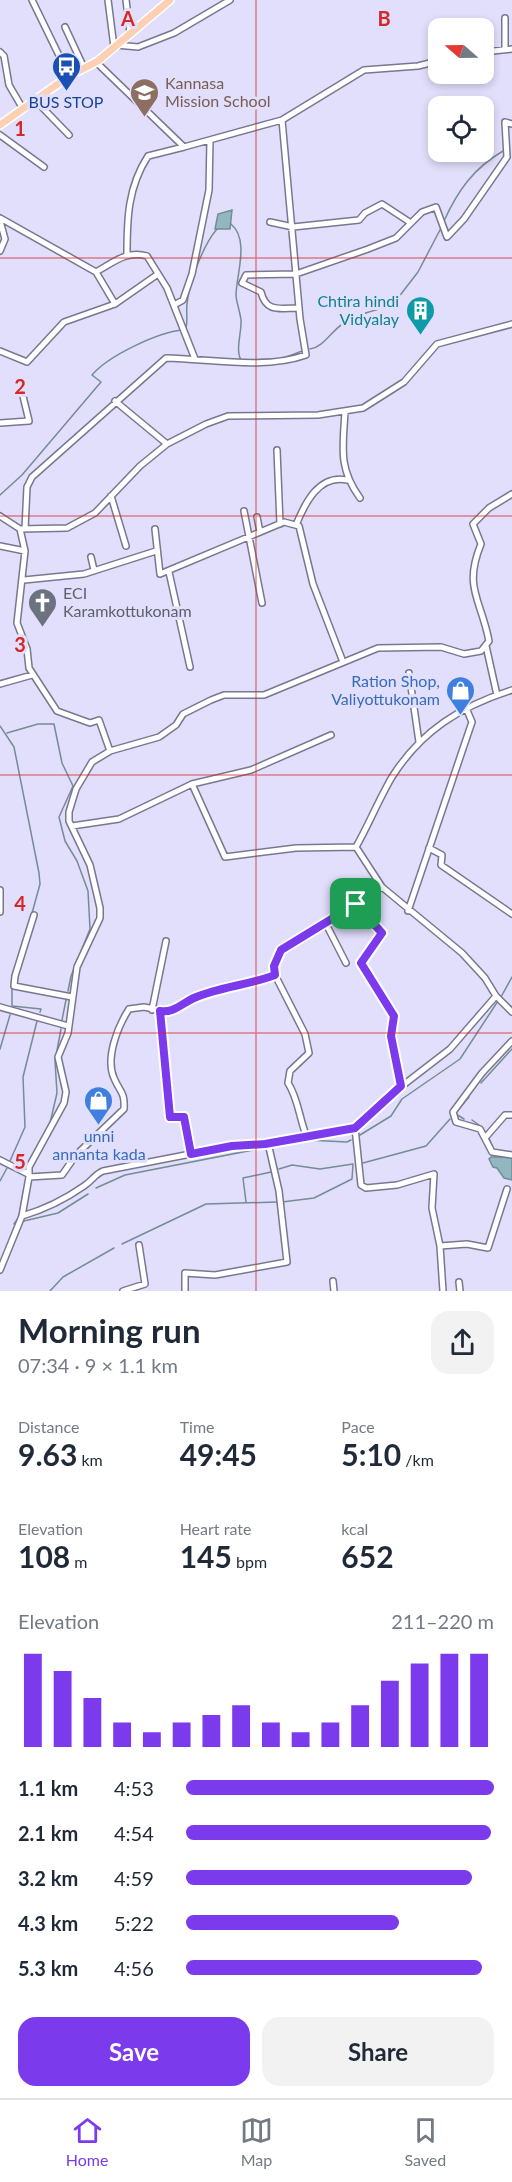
<!DOCTYPE html>
<meta charset="utf-8">
<style>
:root{--surface:#fff;--page:#f2f2f3;--text:#1f2937;--muted:#747a83;--line:#e0e1e3;--accent:#7c3aed}
body{margin:0;font-family:Lato,sans-serif;background:var(--page);color:var(--text);height:100vh;display:flex;flex-direction:column;font-size:22px;white-space:nowrap}
*{box-sizing:border-box;margin:0}
p{font-size:20px;color:var(--muted)}
.icon{flex:none;width:33px;height:33px;fill:none;stroke:currentColor;stroke-width:2;stroke-linecap:round;stroke-linejoin:round}
.map{position:relative;height:1291px;overflow:hidden}
.side{display:flex;flex-direction:column;background:var(--surface);flex:1}
.side>*{flex:none}
.needle{width:39px;rotate:290deg}
.buttons{position:absolute;left:428px;top:18px;display:grid;gap:12px}
.buttons a{display:grid;place-items:center;width:66px;height:66px;border-radius:12px;background:var(--surface);box-shadow:0 3px 9px #0003;font-size:30px}
.pin{position:absolute;display:grid;place-items:center;width:51px;height:51px;color:#fff;margin:-26px;border-radius:12px;box-shadow:0 3px 9px #0006}
.round{display:grid;place-items:center;flex:none;width:63px;height:63px;border-radius:18px;background:var(--page)}
.headline{display:flex;align-items:center;justify-content:space-between;height:102px;padding:0 18px}
h1{font-size:33px;font-weight:700;line-height:45px}
.stats{display:grid;grid-template-columns:repeat(3,1fr);gap:9px;height:102px;padding:6px 18px}
.stats div{display:grid;align-content:center}
.stats b{font-size:30px;font-weight:700}
.stats small{font-size:16px;font-weight:400}
.stats p{font-size:16px}
.chart{height:168px;padding:12px 18px}
.chart p{display:flex;justify-content:space-between}
.chart svg{width:100%;height:108px;margin-top:6px;stroke:var(--accent);stroke-width:6}
.action{display:flex;gap:12px;margin-top:auto;padding:12px 18px}
.action a{flex:1;height:69px;border-radius:18px;background:var(--accent);color:#fff;font-size:24px;font-weight:700;line-height:69px;text-align:center}
.action a+a{background:var(--page);color:var(--text)}
ul{padding:0 18px;list-style:none;font-size:20px}
li{display:grid;grid-template-columns:96px 72px 1fr;align-items:center;height:45px}
li i{height:15px;border-radius:8px;background:var(--accent)}
.tabs{display:flex;justify-content:space-around;align-items:center;height:84px;border-top:2px solid var(--line);background:var(--surface);font-size:16px;color:var(--muted)}
.tabs a{display:grid;justify-items:center;gap:3px}
.tabs .selected{color:var(--accent)}
.map>svg:first-child{display:block}
</style>
<div class="map">
<svg width="512" height="1291" viewBox="0 0 512 1291">
<rect width="100%" height="100%" fill="#e2dffc"/>
<path fill="#93b7c0" stroke="#748c96" stroke-width="1.5" d="M232,210L230,229H215L218,214Z
M491,1157H512V1180L504,1178L497,1168L493,1167L489,1159Z"/>
<g fill="none" stroke-linecap="round" stroke-linejoin="round">
<path stroke="#748c96" stroke-width="1.5" d="M444,221C458,190 474,168 503,151
M231,224C250,240 236,275 236,296C237,304 240,312 241,320C242,331 235,350 241,360
M186,328C188,319 186,313 187,304C189,283 203,245 217,229
M310,349C324,347 332,330 344,323C358,315 375,309 391,307L418,272L441,228
M284,358L302,351
M251,360L274,359
M0,495L22,475L101,382L92,375C108,356 158,332 183,330
M0,726L14,747L39,873L40,884L31,917
M7,733L38,724H54L62,763L73,786L59,817L65,841L77,861L88,891L90,929L71,976L68,991
M12,976V1006L41,1009L40,1012
M501,997L512,977
M62,1020L66,1000
M0,1049L10,1015
M481,1083L512,1049
M457,1111L469,1097
M456,1114L464,1119
M472,1120L479,1125
M50,1123L57,1093L55,1061L61,1029
M360,1135L391,1116L402,1099L460,1059L498,1001
M489,1138L494,1150
M274,1145L306,1140L347,1142L351,1140
M10,1161L25,1127L23,1077L37,1021
M363,1163L426,1146L450,1119
M279,1169L292,1165L320,1169L353,1164L352,1179L314,1198L282,1202
M0,1181L7,1168
M96,1188L125,1175L263,1148
M246,1202L243,1178L271,1172
M24,1221L58,1213L88,1194
M14,1224L19,1217L24,1188
M122,1244L206,1204L277,1202
M50,1291L63,1277L114,1248"/>
<defs>
<path id="minor" d="M32,0L69,76
M108,0L114,47
M126,0L130,33
M65,27L84,68
M116,45L138,47L174,33L230,0
M505,48V18
M0,52L4,56L9,85L23,109
M483,52L512,49
M36,101L69,135
M282,120L364,70L418,66L438,61
M0,135L44,167
M0,218L96,272L115,304L64,322L27,362L0,351
M0,221L5,239L0,251
M270,222L293,227L359,220L365,213L382,204L411,223
M127,254C127,218 128,187 148,156L184,147
M96,272C114,262 127,250 147,256L167,288L195,359
M115,304L158,274
M174,305L183,300L192,274L209,190L210,140
M299,308C280,308 266,313 261,292L242,283L246,275L296,274L368,249L396,238L422,212L436,207L447,237L464,219L507,157L505,122L512,124
M115,401L167,444
M345,412C343,447 338,468 360,498
M0,423L29,421L22,392
M277,450L280,524
M111,496L126,546
M244,511L262,603
M0,516L20,529L67,528L95,513L140,466L167,444L206,424L228,416L318,415L363,408L404,382L437,344L512,324
M257,517L260,532
M296,525C305,503 319,474 347,480
M20,529L25,551L17,623L27,649L29,668L57,711L90,723L99,720L110,751
M25,529L27,487L32,477L166,358C212,359 263,370 306,355L300,319L282,120L184,147L96,62
M155,529L160,574L284,522L299,526L313,584L343,662
M0,546L25,551
M91,557L94,570
M169,572L190,667
M24,580L84,574L156,551
M486,646L497,695
M409,673L419,742
M0,684L32,675
M192,784L225,857L296,848L356,847
M72,826L119,819L192,784L251,770L331,735
M429,848L442,855L441,865L512,914
M382,887L462,953L485,978L496,996L450,1049L389,1096L377,1110L355,1128L361,1185L366,1188L397,1185L434,1174L432,1208L440,1246L443,1291
M0,890V912
M356,904L382,933L361,963L395,1016L391,1036L401,1086
M408,911L472,722L466,708
M34,915L15,976L14,986L72,997
M325,922L346,963
M275,975L305,1034L309,1053L290,1071L288,1083C298,1098 299,1117 306,1135
M496,996L512,1012
M0,1007L68,1026
M152,1010L166,941
M160,1011L170,1117H185L191,1153
M512,1041L482,1073L453,1112L456,1122L480,1129L492,1152L512,1155
M485,1138L505,1115H512
M268,1143L355,1128
M0,1160L28,1174
M29,1177V1167L64,1103L66,1092L58,1057L68,1033L77,967L100,918V908L90,865L69,821V812L76,789L92,762L110,751L159,737L176,725L183,714L211,700L224,695H264L378,648L441,647L464,654L481,651L489,641C481,599 463,588 481,544L473,524L489,508L512,494
M22,1216C46,1209 64,1200 84,1186C92,1181 95,1174 103,1171L232,1146L268,1143L279,1191L287,1262L215,1275L185,1273V1291
M440,1246L467,1244L488,1248L507,1189
M0,1270L22,1216L29,1177L62,1175L76,1155L124,1109C125,1091 120,1093 114,1078C105,1058 118,1026 129,1009L144,1007L169,1012L195,997L257,982L275,975L274,966L281,950L382,887L356,847C369,824 379,799 392,777C421,731 461,706 512,690
M333,1281L334,1291
M459,1282L460,1291
M123,1291L145,1284L139,1245"/>
<path id="major" d="M0,125L69,76L98,61L170,0"/>
</defs>
<use href="#minor" stroke="#797790" stroke-width="8"/>
<use href="#major" stroke="#fff" stroke-width="10"/>
<use href="#minor" stroke="#fff" stroke-width="5"/>
<use href="#major" stroke="#fdd0b3" stroke-width="7"/>
</g>
<g fill="none" stroke-linecap="round" stroke-linejoin="round">
<defs>
<path id="route" d="M356,904L382,933L361,963L394,1016L391,1036L401,1086L355,1128L265,1144L232,1146L191,1154L184,1117H170L160,1011C174,1013 181,1004 194,998C219,987 249,985 275,975L274,966L281,950Z"/>
</defs>
<use href="#route" stroke="#fff" stroke-width="12"/>
<use href="#route" stroke="#7c3aed" stroke-width="8"/>
</g>
<path fill="none" stroke="#d62828" stroke-width="1.5" stroke-opacity="0.55" d="M256,0V1291M0,258H512M0,516H512M0,775H512M0,1033H512"/>
<defs>
<symbol id="bus-pin" viewBox="-11 -11 22 30"><path d="M0 17L-7.5 6A9.5 9.5 0 1 1 7.5 6Z" fill="#1a4fb4" stroke="#e2dffc"/><path d="M-5-6H5V4H4V6H2V4H-2V6H-4V4H-5ZM-3.5-4V0h7V-4ZM-3.5 1.2v1.5H-2V1.2ZM2 1.2v1.5H3.5V1.2Z" fill="#fff"/></symbol>
<symbol id="school-pin" viewBox="-11 -11 22 30"><path d="M0 17L-7.5 6A9.5 9.5 0 1 1 7.5 6Z" fill="#8d6e63" stroke="#e2dffc"/><path d="M0-5L7-2L0 1L-7-2ZM-4 1L0 2.5L4 1V4Q0 6-4 4Z" fill="#fff"/></symbol>
<symbol id="building-pin" viewBox="-11 -11 22 30"><path d="M0 17L-7.5 6A9.5 9.5 0 1 1 7.5 6Z" fill="#0f9aa8" stroke="#e2dffc"/><path d="M-4-6H4V6H1V3H-1V6H-4ZM-2.5-4.3h1.7v1.8h-1.7ZM.8-4.3h1.7v1.8H.8ZM-2.5-1h1.7V.8h-1.7ZM.8-1h1.7V.8H.8Z" fill="#fff"/></symbol>
<symbol id="church-pin" viewBox="-11 -11 22 30"><path d="M0 17L-7.5 6A9.5 9.5 0 1 1 7.5 6Z" fill="#6b7280" stroke="#e2dffc"/><path d="M-1.2-6h2.4v3.5h3.3v2.4h-3.3V6h-2.4V-.1h-3.3v-2.4h3.3Z" fill="#fff"/></symbol>
<symbol id="shop-pin" viewBox="-11 -11 22 30"><path d="M0 17L-7.5 6A9.5 9.5 0 1 1 7.5 6Z" fill="#3f7fe0" stroke="#e2dffc"/><path d="M-5-2.5h2.3a2.7 3.5 0 0 1 5.4 0H5L5.5 6h-11ZM-1.5-2.5h3a1.5 2.3 0 0 0-3 0Z" fill="#fff"/></symbol>
</defs>
<g fill-rule="evenodd">
<use href="#bus-pin" x="50" y="50" width="33" height="45"/>
<use href="#school-pin" x="128" y="76" width="33" height="45"/>
<use href="#building-pin" x="404" y="294" width="33" height="45"/>
<use href="#church-pin" x="26" y="586" width="33" height="45"/>
<use href="#shop-pin" x="444" y="674" width="33" height="45"/>
<use href="#shop-pin" x="82" y="1084" width="33" height="45"/>
</g>
<g text-anchor="middle" stroke-width="6" stroke-linejoin="round" paint-order="stroke">
<g font-size="16" fill="#785e54" stroke="#e2dffc" text-anchor="start">
<text x="165" y="89">Kannasa<tspan x="165" dy="18">Mission School</tspan></text>
</g>
<g font-size="16" fill="#164399" stroke="#e2dffc">
<text x="66" y="108">BUS STOP</text>
</g>
<g font-size="16" fill="#0d838f" stroke="#e2dffc" text-anchor="end">
<text x="399" y="307">Chtira hindi<tspan x="399" dy="18">Vidyalay</tspan></text>
</g>
<g font-size="16" fill="#5b616d" stroke="#e2dffc" text-anchor="start">
<text x="63" y="599">ECI<tspan x="63" dy="18">Karamkottukonam</tspan></text>
</g>
<g font-size="16" fill="#366cbe" stroke="#e2dffc" text-anchor="end">
<text x="440" y="687">Ration Shop,<tspan x="440" dy="18">Valiyottukonam</tspan></text>
<text x="99" y="1142" text-anchor="middle">unni<tspan x="99" dy="18">annanta kada</tspan></text>
</g>
</g>
<g font-size="20" text-anchor="middle" font-weight="bold" fill="#d62828" stroke="#e2dffc" stroke-width="6" stroke-linejoin="round" paint-order="stroke">
<text x="128" y="26">A</text>
<text x="384" y="26">B</text>
<text x="20" y="136">1</text>
<text x="20" y="394">2</text>
<text x="20" y="652">3</text>
<text x="20" y="911">4</text>
<text x="20" y="1169">5</text>
</g>
</svg>
<div class="buttons">
<a><svg class="needle" viewBox="-14 -14 28 28"><path d="M0-13l5 13h-10z" fill="#e53935"/><path d="M0 13l5-13h-10z" fill="#747a83"/></svg></a>
<a><svg class="icon" aria-label="locate" viewBox="0 0 24 24"><circle cx="12" cy="12" r="6"/><path d="M12 2v4M12 18v4M2 12h4M18 12h4"/></svg></a>
</div>
<div class="pin" style="left:356px;top:904px;background:#1e9e55"><svg class="icon" aria-label="arrive" viewBox="0 0 24 24"><path d="M6 21V4h12l-3 4 3 4H6"/></svg></div>
</div>
<section class="side">
<div class="headline"><div><h1>Morning run</h1><p>07:34 · 9 × 1.1 km</p></div><a class="round"><svg class="icon" aria-label="share" viewBox="0 0 24 24"><path d="M12 15V3M7 8l5-5 5 5M5 13v7h14v-7"/></svg></a></div>
<div class="stats">
<div><p>Distance</p><b>9.63<small> km</small></b></div>
<div><p>Time</p><b>49:45</b></div>
<div><p>Pace</p><b>5:10<small> /km</small></b></div>
</div>
<div class="stats">
<div><p>Elevation</p><b>108<small> m</small></b></div>
<div><p>Heart rate</p><b>145<small> bpm</small></b></div>
<div><p>kcal</p><b>652</b></div>
</div>
<div class="chart"><p><span>Elevation</span>211–220 m</p>
<svg viewBox="0 0 160 44" preserveAspectRatio="none"><path d="M5 44V6M15 44V13M25 44V24M35 44V34M45 44V38M55 44V34M65 44V31M75 44V27M85 44V34M95 44V38M105 44V34M115 44V27M125 44V17M135 44V10M145 44V6M155 44V6"/></svg>
</div>
<ul>
<li><b>1.1 km</b>4:53<i style="width:100%"></i></li>
<li><b>2.1 km</b>4:54<i style="width:99%"></i></li>
<li><b>3.2 km</b>4:59<i style="width:93%"></i></li>
<li><b>4.3 km</b>5:22<i style="width:69%"></i></li>
<li><b>5.3 km</b>4:56<i style="width:96%"></i></li>
</ul>
<div class="action"><a>Save</a><a>Share</a></div>
</section>
<nav class="tabs">
<a class="selected"><svg class="icon" aria-label="home" viewBox="0 0 24 24"><path d="M3 11l9-7 9 7M6 9v11h12V9"/></svg>Home</a>
<a><svg class="icon" aria-label="map" viewBox="0 0 24 24"><path d="M3 6l6-2 6 2 6-2v14l-6 2-6-2-6 2zM9 4v14M15 6v14"/></svg>Map</a>
<a><svg class="icon" aria-label="saved" viewBox="0 0 24 24"><path d="M7 4h10v16l-5-4-5 4z"/></svg>Saved</a>
</nav>
